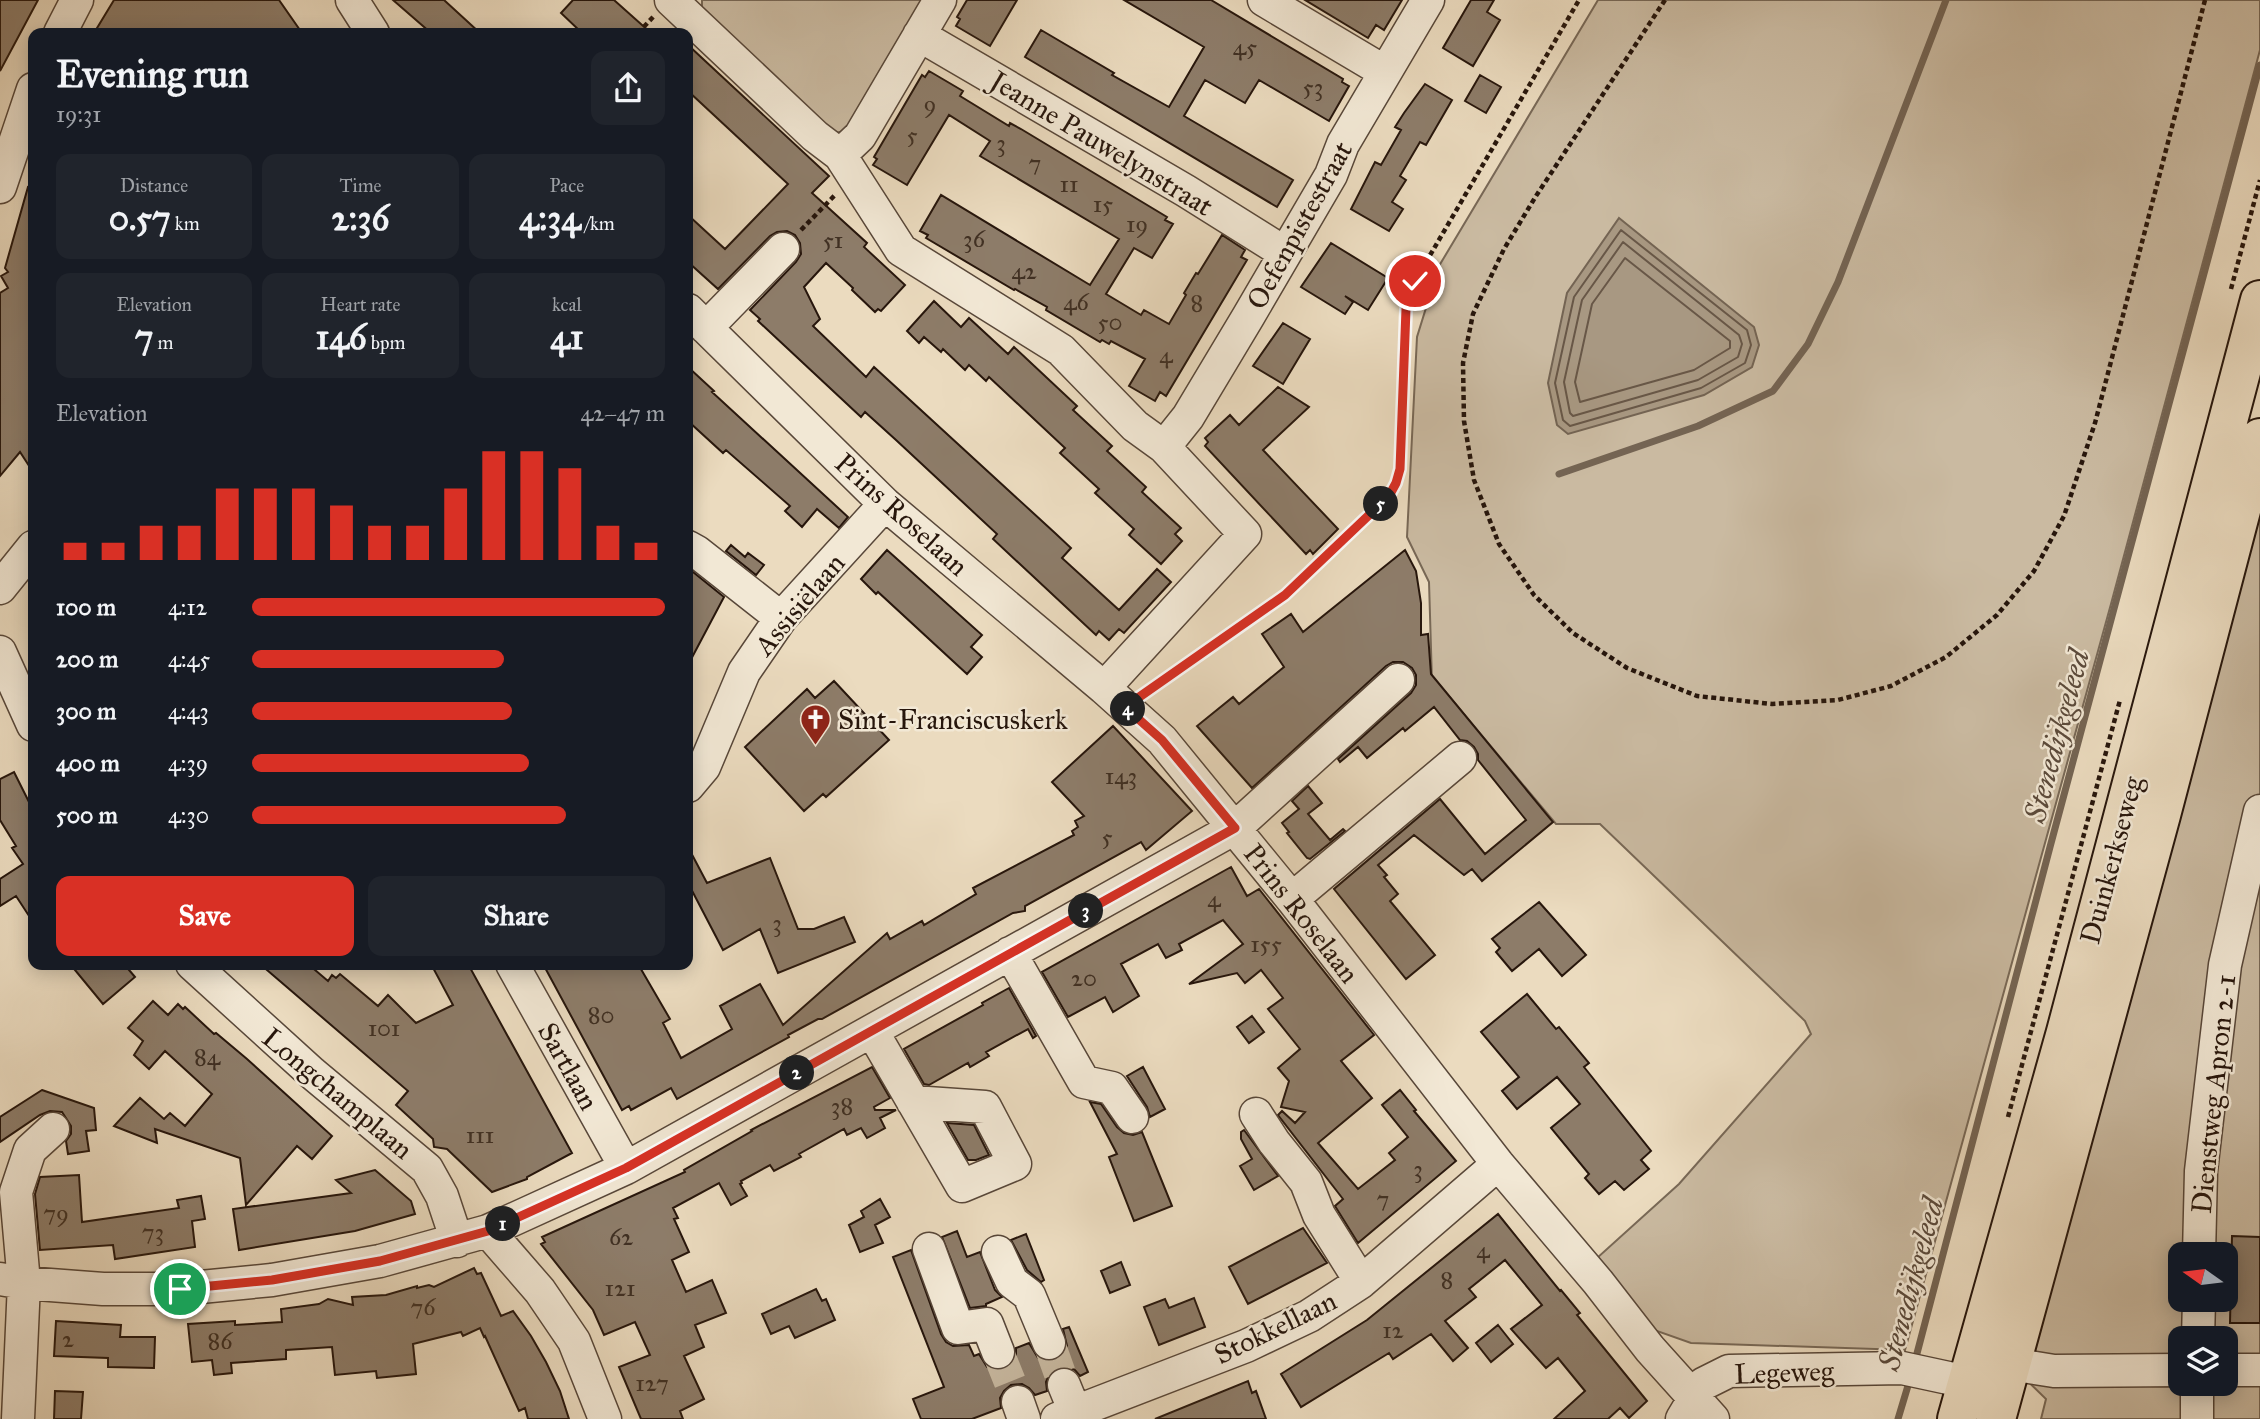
<!DOCTYPE html>
<meta charset="utf-8">
<style>
:root{--surface:#171b24;--page:#20242c;--text:#f1f3f6;--muted:#9ea1a6;--accent:#d93025}
body{margin:0;font-family:"IM FELL Great Primer",serif;background:var(--page);color:var(--text);height:100vh;display:flex;flex-direction:column;font-size:26px;white-space:nowrap}
*{box-sizing:border-box;margin:0}
p{font-size:23px;color:var(--muted)}
.icon{flex:none;width:38px;height:38px;fill:none;stroke:currentColor;stroke-width:2;stroke-linecap:round;stroke-linejoin:round}
.map{position:relative;flex:1;overflow:hidden}
.side{position:absolute;left:28px;top:28px;width:665px;height:942px;display:flex;flex-direction:column;background:var(--surface);border-radius:14px;box-shadow:0 4px 18px #0003}
.side>*{flex:none}
.needle{width:46px;rotate:284deg}
.buttons{position:absolute;left:2168px;top:1242px;display:grid;gap:14px}
.buttons a{display:grid;place-items:center;width:70px;height:70px;border-radius:14px;background:var(--surface);box-shadow:0 4px 18px #0003;font-size:35px}
.pin{position:absolute;display:grid;place-items:center;width:60px;height:60px;color:#fff;margin:-30px;border:4px solid #fff;border-radius:50%;box-shadow:0 2px 7px #0007}
.km{position:absolute;width:35px;height:35px;margin:-18px;border-radius:50%;background:#222;color:#fff;font-size:19px;line-height:35px;text-align:center}
.round{display:grid;place-items:center;flex:none;width:74px;height:74px;border-radius:14px;background:var(--page)}
.overview{display:flex;align-items:center;justify-content:space-between;height:119px;padding:0 28px}
h1{font-size:38px;font-weight:700;line-height:52px}
.metrics{display:grid;grid-template-columns:repeat(3,1fr);gap:10px;height:119px;padding:7px 28px}
.metrics div{display:grid;align-content:center;border-radius:14px;background:var(--page);text-align:center}
.metrics b{font-size:35px;font-weight:700}
.metrics small{font-size:19px;font-weight:400}
.metrics p{font-size:19px}
.chart{height:196px;padding:14px 28px}
.chart p{display:flex;justify-content:space-between}
.chart svg{width:100%;height:126px;margin-top:7px;stroke:var(--accent);stroke-width:6}
.primary-button{display:flex;gap:14px;margin-top:auto;padding:14px 28px}
.primary-button a{flex:1;height:80px;border-radius:14px;background:var(--accent);color:#fff;font-size:28px;font-weight:700;line-height:80px;text-align:center}
.primary-button a+a{background:var(--page);color:var(--text)}
ul{padding:0 28px;list-style:none;font-size:23px}
li{display:grid;grid-template-columns:112px 84px 1fr;align-items:center;height:52px}
li i{height:18px;border-radius:9px;background:var(--accent)}
.map>svg:first-child{display:block}
</style>
<div class="map">
<svg width="2260" height="1419" viewBox="0 0 2260 1419">
<rect width="100%" height="100%" fill="#ebdbbf"/>
<filter id="stains"><feTurbulence type="fractalNoise" baseFrequency=".00286" numOctaves="4"/><feColorMatrix values="0 0 0 0 .2 0 0 0 0 .09 0 0 0 0 .02 0 0 0 .5 -.17"/></filter>
<radialGradient id="worn" r=".72"><stop offset=".6" stop-color="#630" stop-opacity="0"/><stop offset="1" stop-color="#630" stop-opacity=".3"/></radialGradient>
<path fill="#cabaa1" stroke="#786856" stroke-width="2" fill-rule="evenodd" d="M702,0H931L846,131L834,133L702,17Z
M1598,0H2260V50L2111,604L1905,1350L1691,1343L1654,1330L1597,1258L1679,1184L1811,1034L1805,1021L1600,824H1556L1437,682H1432L1429,582L1407,537L1417,337L1439,266Z
M2260,438V1419H2041L2046,1399L2010,1364ZM2180,1255H2226V1300H2180ZM2180,1339H2226V1384H2180Z"/>
<path fill="#a89882" stroke="#746453" stroke-width="2" d="M1619,218L1754,327L1759,345L1752,367L1704,395L1568,434L1557,425L1548,383L1567,293Z"/>
<g fill="none" stroke-linecap="round" stroke-linejoin="round">
<path stroke="#685747" stroke-width="2" d="M1621,230L1747,330L1751,345L1745,363L1701,388L1570,426L1563,420L1555,383L1574,297Z
M1623,242L1739,335L1742,344L1738,357L1698,380L1573,416L1570,413L1564,382L1582,300Z
M1625,258L1730,341V348L1694,370L1580,402L1575,382L1592,304Z"/>
<path stroke="#746453" stroke-width="7" d="M1559,474L1698,426L1773,391L1808,344L1838,282L1946,0
M1915,1361L2050,847L2260,65
M1898,1419L1910,1379"/>
</g>
<path fill="#8d7c69" stroke="#27160c" stroke-width="2" d="M0,0H38L0,71Z
M114,0H279L302,33H94Z
M393,0H444L480,33H431Z
M573,0H614L651,33H582L561,13Z
M967,0H1017L990,46L956,26L960,19L957,17Z
M1124,0H1211L1343,79L1342,82L1349,86L1329,121L1259,80L1245,103L1205,80L1184,116L1293,180L1277,207L1025,57L1041,30L1114,73L1112,75L1169,107L1204,47Z
M1305,0H1402L1384,30L1376,25L1368,38Z
M1471,0H1494L1487,12L1500,20L1473,66L1443,48Z
M688,45L829,176L812,193L867,243L864,247L905,285L881,311L878,309L875,312L852,290L853,288L826,263L804,287L820,319L813,326L866,377L874,367L1055,533L1071,548L1062,558L1119,610L1157,569L1171,582L1124,633L1119,629L1109,640L1099,631L1096,635L993,539L997,534L896,440L865,412L861,417L758,321L760,319L750,310L796,262L801,254L800,243L795,235L787,231L777,232L770,236L718,289L688,262V215L725,249L788,184L688,91Z
M929,71L963,91L960,96L1009,126L1010,123L1021,129L1167,217L1165,220L1173,224L1152,258L1134,248L1106,294L1141,315L1144,310L1169,324L1186,295L1184,293L1196,273L1198,274L1222,235L1245,250L1241,257L1247,260L1166,396L1160,392L1155,401L1129,386L1145,359L1111,341L1109,344L1102,340L1100,342L1046,310L1047,307L1015,289L1014,290L926,238L928,235L920,231L941,195L1090,285L1119,239L980,156L990,141L949,115L907,185L873,165L877,159L874,157L922,75L925,77Z
M1480,75L1501,87L1486,113L1465,101Z
M1425,84L1452,100L1426,145L1420,142L1400,176L1406,180L1392,202L1403,209L1389,231L1351,209L1375,162L1381,165L1401,130L1395,127L1404,113Z
M28,187L33,188V472L20,452L0,476V293L8,288L1,276L8,272L5,268Z
M1331,243L1388,278L1368,310L1345,296L1353,302L1345,314L1301,287Z
M934,301L961,327L969,318L1008,354L1014,347L1077,406L1073,410L1112,446L1107,451L1146,487L1142,492L1181,528L1175,534L1182,541L1161,564L1129,535L1134,529L1095,493L1099,489L1060,453L1065,448L989,377L986,381L969,365L965,370L943,349L941,352L924,337L919,343L907,331Z
M1283,323L1310,339L1283,384L1253,366Z
M688,367L714,391L712,392L848,517L839,528L817,509L802,527L785,511L790,506L726,450L723,453L688,421Z
M1278,387L1309,407L1263,450L1338,529L1313,554L1310,550L1306,554L1205,446L1208,442L1205,438L1230,415L1239,425Z
M731,545L745,557L748,553L764,565L756,575L726,551Z
M887,550L982,635L971,647L982,657L967,674L878,592L876,594L861,579Z
M1405,550L1416,571L1421,603V635L1428,634L1431,674L1553,822L1482,881L1472,869L1464,875L1414,835L1378,865L1387,875L1384,877L1398,894L1390,901L1435,955L1406,979L1334,889L1440,799L1485,854L1526,820L1478,760V754L1474,747L1467,741L1460,740L1434,707L1405,731L1403,728L1367,758L1358,747L1340,762L1338,759L1411,693L1416,685V675L1412,668L1403,662H1393L1386,666L1252,788L1197,726L1233,697L1239,704L1284,667L1262,634L1291,614L1303,632Z
M688,568L724,597L688,665Z
M834,681L889,740L826,797L823,794L804,811L745,747L807,689L815,698Z
M1113,726L1192,811L1146,850L1141,842L1025,906V911L1013,913L822,1019H818L788,1035L789,1037L677,1099L671,1088L631,1110L629,1106L622,1110L543,964H638L670,1019L663,1023L681,1058L732,1029L720,1006L760,984L783,1025L887,933L890,939L922,921L924,925L976,894L973,888L1074,835L1072,831L1078,827L1075,821L1084,816L1052,782Z
M14,772L33,810V922L16,896L0,906V879L23,864L12,848L16,846L0,820V779Z
M1308,786L1322,803L1308,814L1330,840L1343,829L1345,831L1310,859L1307,858L1287,833L1289,832L1282,823L1299,809L1292,801Z
M688,847L707,883L770,858L798,929H814L844,917L855,942L778,973L760,929L723,950L688,883Z
M1231,867L1247,896L1259,889L1374,1035L1341,1061L1372,1098L1318,1143L1358,1189L1395,1160L1389,1153L1408,1137L1382,1105L1400,1090L1416,1110L1414,1111L1456,1161L1358,1243L1335,1206L1343,1199L1278,1115L1282,1111L1295,1123L1305,1112L1281,1107L1289,1081L1278,1068L1300,1049L1268,1009L1283,998L1261,970L1245,983L1237,973L1189,984L1243,944L1223,920L1179,944L1182,950L1166,958L1158,944L1121,964L1139,996L1113,1012L1105,997L1068,1017L1042,972Z
M1539,902L1586,955L1562,976L1539,949L1512,971L1496,952L1500,948L1492,939Z
M70,964H124L135,977L103,1004Z
M260,964H308L328,981L332,975L336,978L340,974L378,1006L388,995L416,1023L453,1005L431,964H468L572,1153L527,1177V1179L492,1192L447,1149L434,1147L433,1139L396,1105L408,1091Z
M1009,988L1036,1036L1033,1038L1028,1029L986,1052L989,1056L970,1067L968,1063L929,1085L924,1084L904,1049L983,1005L982,1003Z
M1527,994L1556,1029L1559,1027L1589,1063L1584,1067L1651,1151L1641,1160L1649,1169L1624,1190L1615,1181L1599,1194L1585,1178L1589,1174L1551,1128L1580,1104L1557,1077L1517,1109L1502,1091L1519,1077L1481,1032Z
M153,1001L168,1015L178,1004L183,1009L185,1007L214,1034L216,1033L247,1059L332,1136L312,1159L297,1146L246,1205L240,1158L155,1129L157,1143L114,1126L140,1098L164,1119L170,1113L185,1126L212,1094L165,1051L149,1069L134,1055L143,1041L128,1028Z
M1252,1016L1264,1032L1249,1043L1237,1027Z
M872,1067L890,1098L874,1107L875,1110H896L880,1118L885,1128L867,1138L861,1128L847,1135L844,1129L799,1154L801,1157L774,1171L770,1165L741,1181L742,1183L740,1184L747,1196L731,1205L719,1183L673,1208L678,1218L674,1219L689,1252L672,1260L686,1292L712,1280L726,1313L695,1325L704,1347L684,1356L704,1399L680,1411L683,1419H641L619,1367L650,1355L635,1322L604,1335L593,1310L541,1244L545,1242L542,1237L685,1172L684,1170L752,1131L751,1130Z
M1143,1067L1165,1109L1150,1117L1147,1107L1127,1076Z
M42,1090L94,1108L96,1130L86,1131L89,1151L68,1154L66,1141L71,1134V1126L62,1112L50,1111L40,1115L0,1142V1117Z
M1090,1102L1101,1104L1117,1127L1124,1133L1133,1135L1142,1132L1172,1206L1134,1221L1109,1157L1117,1154Z
M947,1123L974,1125L989,1155L976,1160H968Z
M1244,1130L1278,1176L1254,1190L1240,1166L1252,1159L1241,1139V1132Z
M375,1170L411,1201L415,1214L355,1231L239,1250L233,1209L351,1193L336,1180Z
M79,1175L82,1222L179,1208L177,1200L201,1196L205,1219L192,1221L195,1247L115,1259L113,1245L40,1250L35,1194L40,1177Z
M880,1199L890,1217L875,1225L883,1243L860,1252L849,1225L864,1217L861,1211Z
M1498,1214L1560,1291L1561,1290L1580,1313L1577,1315L1647,1401L1629,1418L1620,1408L1608,1419H1554L1585,1391L1558,1358L1546,1368L1511,1329L1542,1305L1505,1260L1469,1289L1476,1297L1445,1321L1468,1348L1453,1361L1431,1334L1393,1359L1389,1353L1301,1407L1281,1374L1367,1320Z
M1303,1228L1327,1263L1248,1304L1229,1267Z
M957,1231L967,1257L980,1252L995,1290L1002,1297L986,1304V1306L970,1308L942,1237Z
M1026,1234L1044,1280L1041,1282L1027,1270L1011,1240Z
M2232,1236L2260,1237V1323H2230Z
M911,1250L941,1334L946,1342L953,1346L969,1345L974,1356L979,1354L987,1367L995,1370L1004,1369L1013,1363L1016,1355V1348L1029,1343L1038,1358L1047,1361L1057,1360L1063,1355L1067,1346L1063,1329L1069,1327L1088,1372L1080,1376L1075,1370L1067,1367L1056,1368L1050,1373L1046,1382L1047,1391L1035,1395L1029,1388L1022,1384L1011,1385L1004,1391L1000,1398L1001,1408L972,1419H921L913,1399L944,1387L893,1257Z
M1121,1262L1130,1285L1110,1293L1101,1271Z
M474,1268L477,1274L481,1273L501,1316L513,1311L531,1336L546,1362L560,1391L569,1419H528L525,1408L519,1411L485,1336L484,1337L480,1328L463,1336L461,1332L413,1344L416,1374L377,1378L376,1371L335,1375L332,1347L286,1350V1359L231,1363L232,1373L214,1375L212,1360L192,1362L188,1324L235,1321V1325L282,1322L281,1309L319,1304L328,1299L353,1305L352,1297L386,1295L417,1286V1288L429,1285L434,1287Z
M816,1289L822,1301L826,1299L835,1320L795,1338L789,1326L771,1334L762,1314Z
M1194,1298L1205,1327L1159,1345L1144,1307L1165,1299L1169,1308Z
M56,1321L121,1325L120,1337H155L154,1368L108,1367V1358L54,1356Z
M1498,1325L1513,1344L1491,1362L1476,1343Z
M1248,1381L1252,1393L1256,1391L1266,1419H1155Z
M55,1391L83,1392L81,1419H54Z"/>
<g fill="none" stroke-linecap="round" stroke-linejoin="round">
<path stroke="#c4b49b" stroke-width="32" stroke-dasharray="32 16" stroke-linecap="butt" d="M1049,1343L1064,1385
M998,1352L1018,1402"/>
<defs>
<path id="minor" d="M352,0L373,33
M671,0L815,136L840,155L901,250L1061,350L1135,426L1164,447L1245,534L1104,688
M1264,0L1385,72
M60,33L77,0
M919,35L1186,191L1285,253
M840,155L860,136L940,0
M0,187L33,89
M688,310L885,504L1104,688L1162,740L1292,899L1498,1164L1598,1282L1650,1349L1713,1419
M706,328L783,249
M1164,447L1188,417L1248,317L1331,175L1343,144L1428,0
M688,547L697,552L781,618
M0,588L33,547
M0,652L33,725
M688,786L704,767L744,672L781,618L885,504
M1292,899L1460,758
M1010,953L1084,1082L1112,1088L1132,1117
M192,964L312,1073L427,1169L442,1196L457,1241
M512,964L626,1168
M872,1031L962,1186L1015,1164L985,1107L913,1102
M1256,1114L1274,1142L1306,1182L1319,1215L1361,1282
M488,1231L540,1291L574,1341L605,1419
M929,1249L958,1328L987,1324L998,1352
M998,1252L1012,1282L1029,1295L1049,1343
M2199,1255L2201,1171L2225,965L2260,811
M0,1279L24,1283L103,1289H180L272,1280L380,1261L488,1231L626,1168L1235,828L1398,680
M2198,1339L2199,1300
M2010,1364L2054,1371L2180,1370
M2226,1370H2260
M1064,1385L1075,1412
M1018,1402L1024,1419
M18,1419L24,1283L16,1192L30,1150L53,1129
M1057,1419L1246,1346L1309,1316L1361,1282L1498,1164
M1682,1419L1703,1384L1729,1371L1902,1368L1967,1382
M2197,1419V1384"/>
<path id="major" d="M1957,1419L2066,1032L2260,300
M1996,1419L2161,815L2260,438"/>
</defs>
<use href="#minor" stroke="#584739" stroke-width="35"/>
<use href="#major" stroke="#27160c" stroke-width="42"/>
<path stroke="#27160c" stroke-width="4.5" stroke-dasharray="5 3.5" stroke-linecap="butt" d="M1665,0L1536,196L1504,249L1473,314L1463,363L1464,421L1474,480L1499,544L1534,595L1573,633L1627,668L1697,696L1772,704L1838,700L1891,686L1946,657L1997,615L2034,571L2064,516L2095,423L2205,0
M638,33L654,16
M801,230L836,194
M2231,289L2260,180
M1147,692L1285,595L1389,496L1396,483L1400,469L1406,309L1415,281L1579,0
M2008,1117L2120,700"/>
<use href="#minor" stroke="#f2e8d5" stroke-width="32"/>
<use href="#major" stroke="#ebdbbf" stroke-width="38"/>
</g>
<g fill="none" stroke-linecap="round" stroke-linejoin="round">
<defs>
<path id="route" d="M180,1289L272,1280L380,1261L488,1231L626,1168L1235,828L1162,740L1125,707L1285,595L1389,496L1396,483L1400,469L1406,309L1415,281"/>
</defs>
<use href="#route" stroke="#fff" stroke-width="14"/>
<use href="#route" stroke="#d93025" stroke-width="9"/>
</g>
<defs>
<symbol id="church-pin" viewBox="-11 -11 22 30"><path d="M0 17L-7.5 6A9.5 9.5 0 1 1 7.5 6Z" fill="#8f2418" stroke="#f2e8d5"/><path d="M-1.2-6h2.4v3.5h3.3v2.4h-3.3V6h-2.4V-.1h-3.3v-2.4h3.3Z" fill="#fff"/></symbol>
</defs>
<g fill-rule="evenodd">
<use href="#church-pin" x="798" y="702" width="35" height="47"/>
</g>
<g text-anchor="middle" stroke-width="5" stroke-linejoin="round" paint-order="stroke">
<g font-size="24" fill="#403023">
<text x="1245" y="55">45</text>
<text x="1313" y="95">53</text>
<text x="930" y="112">9</text>
<text x="912" y="143">5</text>
<text x="1001" y="151">3</text>
<text x="1035" y="171">7</text>
<text x="1069" y="192">11</text>
<text x="1103" y="212">15</text>
<text x="1137" y="232">19</text>
<text x="974" y="247">36</text>
<text x="833" y="248">51</text>
<text x="1024" y="279">42</text>
<text x="1076" y="310">46</text>
<text x="1197" y="311">8</text>
<text x="1110" y="330">50</text>
<text x="1166" y="363">4</text>
<text x="1121" y="784">143</text>
<text x="1107" y="845">5</text>
<text x="1214" y="907">4</text>
<text x="777" y="931">3</text>
<text x="1266" y="952">155</text>
<text x="1084" y="986">20</text>
<text x="601" y="1023">80</text>
<text x="384" y="1036">101</text>
<text x="207" y="1065">84</text>
<text x="842" y="1114">38</text>
<text x="480" y="1143">111</text>
<text x="1418" y="1177">3</text>
<text x="1383" y="1207">7</text>
<text x="56" y="1221">79</text>
<text x="153" y="1240">73</text>
<text x="621" y="1245">62</text>
<text x="1483" y="1258">4</text>
<text x="1447" y="1288">8</text>
<text x="620" y="1296">121</text>
<text x="423" y="1315">76</text>
<text x="1393" y="1338">12</text>
<text x="68" y="1347">2</text>
<text x="220" y="1349">86</text>
<text x="652" y="1391">127</text>
</g>
<g font-size="28" fill="#27160c" stroke="#f2e8d5">
<text transform="translate(1102 143) rotate(31)" y="10">Jeanne Pauwelynstraat</text>
<text transform="translate(1299 225) rotate(-61)" y="10">Oefenpistestraat</text>
<text transform="translate(902 514) rotate(42)" y="10">Prins Roselaan</text>
<text transform="translate(799 604) rotate(-50)" y="10">Assisiëlaan</text>
<text transform="translate(2111 860) rotate(-75)" y="10">Duinkerkseweg</text>
<text transform="translate(1302 913) rotate(52)" y="10">Prins Roselaan</text>
<text transform="translate(569 1066) rotate(61)" y="10">Sartlaan</text>
<text transform="translate(338 1093) rotate(40)" y="10">Longchamplaan</text>
<text transform="translate(2213 1094) rotate(-84)" y="10">Dienstweg Apron 2-1</text>
<text transform="translate(1275 1327) rotate(-26)" y="10">Stokkellaan</text>
<text transform="translate(1784 1372) rotate(-2)" y="10">Legeweg</text>
</g>
<g font-size="28" fill="#27160c" stroke="#f2e8d5" text-anchor="start">
<text x="838" y="729">Sint-Franciscuskerk</text>
</g>
<g font-size="30" font-style="italic" fill="#5b4a3b" stroke="#f2e8d5">
<text transform="translate(2057 736) rotate(-75)" y="10">Stenedijkgeleed</text>
<text transform="translate(1911 1284) rotate(-75)" y="10">Stenedijkgeleed</text>
</g>
</g>
<rect width="100%" height="100%" filter="url(#stains)"/>
<rect width="100%" height="100%" fill="url(#worn)"/>
</svg>
<div class="buttons">
<a><svg class="needle" viewBox="-14 -14 28 28"><path d="M0-13l5 13h-10z" fill="#e53935"/><path d="M0 13l5-13h-10z" fill="#9ea1a6"/></svg></a>
<a><svg class="icon" aria-label="layers" viewBox="0 0 24 24"><path d="M12 4l9 5-9 5-9-5zM3 14l9 5 9-5"/></svg></a>
</div>
<div class="pin" style="left:180px;top:1289px;background:#1e9e55"><svg class="icon" aria-label="arrive" viewBox="0 0 24 24"><path d="M6 21V4h12l-3 4 3 4H6"/></svg></div>
<div class="pin" style="left:1415px;top:281px;background:#d93025"><svg class="icon" aria-label="check" viewBox="0 0 24 24"><path d="M5 12l5 5 9-10"/></svg></div>
<b class="km" style="left:503px;top:1224px">1</b>
<b class="km" style="left:797px;top:1073px">2</b>
<b class="km" style="left:1086px;top:911px">3</b>
<b class="km" style="left:1128px;top:709px">4</b>
<b class="km" style="left:1381px;top:504px">5</b>
<section class="side">
<div class="overview"><div><h1>Evening run</h1><p>19:31</p></div><a class="round"><svg class="icon" aria-label="share" viewBox="0 0 24 24"><path d="M12 15V3M7 8l5-5 5 5M5 13v7h14v-7"/></svg></a></div>
<div class="metrics">
<div><p>Distance</p><b>0.57<small> km</small></b></div>
<div><p>Time</p><b>2:36</b></div>
<div><p>Pace</p><b>4:34<small> /km</small></b></div>
</div>
<div class="metrics">
<div><p>Elevation</p><b>7<small> m</small></b></div>
<div><p>Heart rate</p><b>146<small> bpm</small></b></div>
<div><p>kcal</p><b>41</b></div>
</div>
<div class="chart"><p><span>Elevation</span>42–47 m</p>
<svg viewBox="0 0 160 44" preserveAspectRatio="none"><path d="M5 44V38M15 44V38M25 44V32M35 44V32M45 44V19M55 44V19M65 44V19M75 44V25M85 44V32M95 44V32M105 44V19M115 44V6M125 44V6M135 44V12M145 44V32M155 44V38"/></svg>
</div>
<ul>
<li><b>100 m</b>4:12<i style="width:100%"></i></li>
<li><b>200 m</b>4:45<i style="width:61%"></i></li>
<li><b>300 m</b>4:43<i style="width:63%"></i></li>
<li><b>400 m</b>4:39<i style="width:67%"></i></li>
<li><b>500 m</b>4:30<i style="width:76%"></i></li>
</ul>
<div class="primary-button"><a>Save</a><a>Share</a></div>
</section>
</div>
